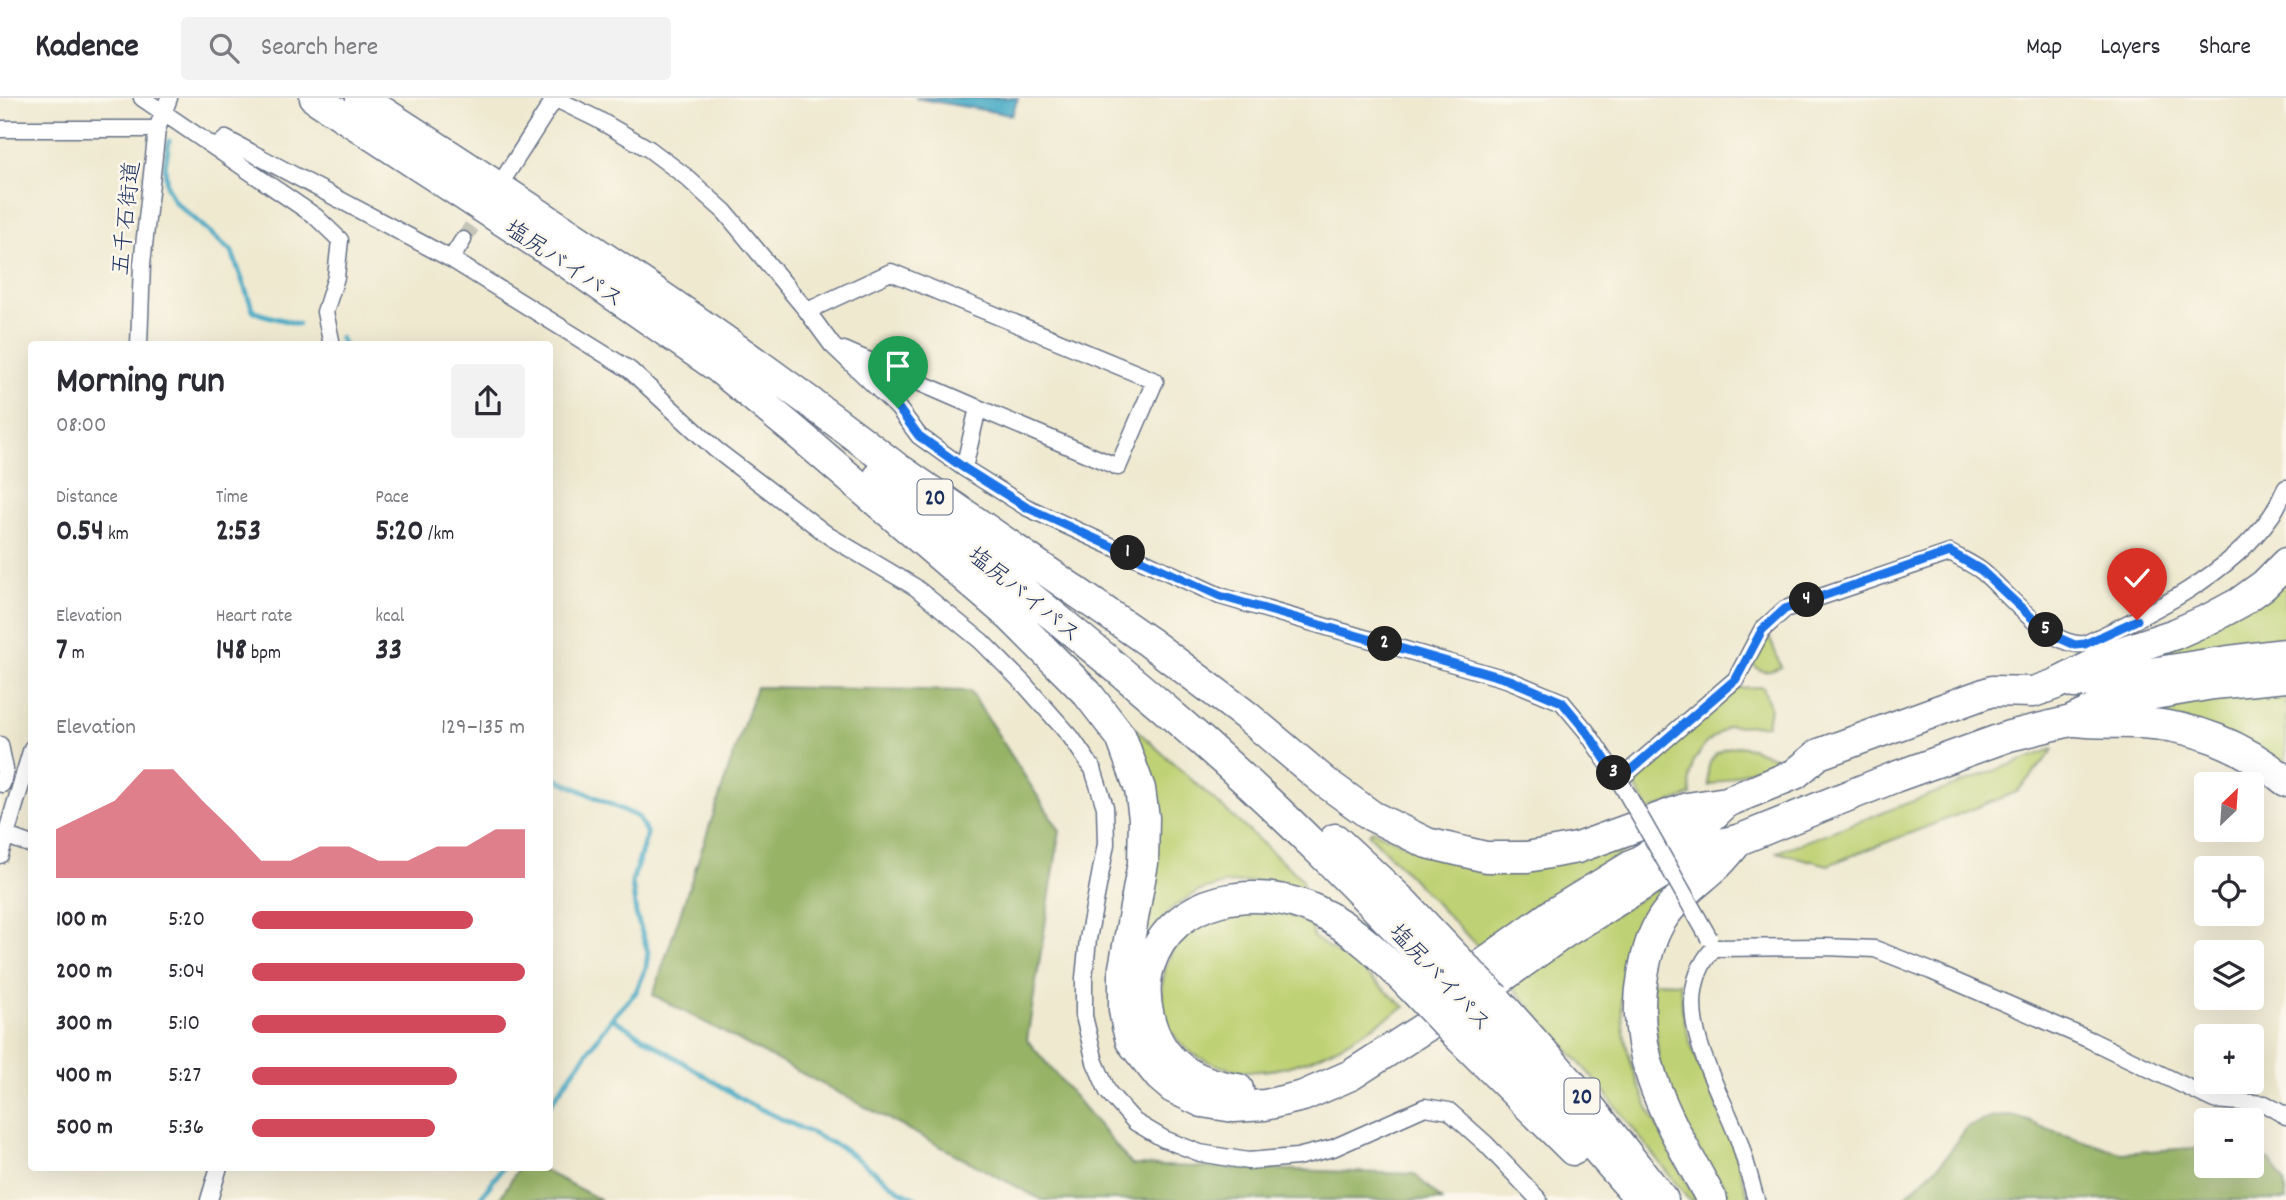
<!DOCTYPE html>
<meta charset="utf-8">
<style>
:root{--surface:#fff;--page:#f2f2f3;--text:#2b2b33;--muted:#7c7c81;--line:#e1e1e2;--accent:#d1495b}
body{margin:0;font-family:Dekko,"Klee One",sans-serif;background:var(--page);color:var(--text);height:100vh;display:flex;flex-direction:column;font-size:26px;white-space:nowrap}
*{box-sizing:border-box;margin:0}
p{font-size:23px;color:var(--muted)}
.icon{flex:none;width:38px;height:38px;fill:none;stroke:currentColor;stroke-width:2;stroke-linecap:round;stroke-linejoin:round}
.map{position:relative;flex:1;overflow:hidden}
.side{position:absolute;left:28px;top:243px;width:525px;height:830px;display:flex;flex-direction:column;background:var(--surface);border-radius:7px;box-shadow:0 7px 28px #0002}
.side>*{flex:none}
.needle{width:46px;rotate:25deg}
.tools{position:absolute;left:2194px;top:674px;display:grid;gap:14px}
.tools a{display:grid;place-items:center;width:70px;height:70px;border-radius:7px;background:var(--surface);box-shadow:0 7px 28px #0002;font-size:35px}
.pin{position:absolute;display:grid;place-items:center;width:60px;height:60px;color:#fff;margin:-72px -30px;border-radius:50% 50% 50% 0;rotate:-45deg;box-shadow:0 0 7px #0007}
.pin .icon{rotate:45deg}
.km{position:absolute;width:35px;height:35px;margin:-18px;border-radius:50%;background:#222;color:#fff;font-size:19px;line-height:35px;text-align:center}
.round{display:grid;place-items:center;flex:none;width:74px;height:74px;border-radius:7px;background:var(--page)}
.head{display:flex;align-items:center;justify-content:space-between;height:119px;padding:0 28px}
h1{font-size:38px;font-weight:700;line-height:52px}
.metrics{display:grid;grid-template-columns:repeat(3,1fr);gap:10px;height:119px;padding:7px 28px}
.metrics div{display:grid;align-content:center}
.metrics b{font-size:30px;font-weight:700}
.metrics small{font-size:19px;font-weight:400}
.metrics p{font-size:19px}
.chart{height:196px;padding:14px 28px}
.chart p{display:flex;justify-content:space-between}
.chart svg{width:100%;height:126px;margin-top:7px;fill:var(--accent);opacity:.7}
ul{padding:0 28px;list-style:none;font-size:23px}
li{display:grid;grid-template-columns:112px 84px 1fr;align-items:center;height:52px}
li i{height:18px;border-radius:9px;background:var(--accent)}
header{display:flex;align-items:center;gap:42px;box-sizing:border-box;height:98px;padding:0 35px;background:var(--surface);border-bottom:2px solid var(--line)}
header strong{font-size:33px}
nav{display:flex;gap:38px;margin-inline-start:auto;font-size:24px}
.search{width:490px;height:63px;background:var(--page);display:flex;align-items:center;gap:18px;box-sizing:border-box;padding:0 24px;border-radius:7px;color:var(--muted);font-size:26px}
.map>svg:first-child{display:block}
</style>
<header>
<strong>Kadence</strong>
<div class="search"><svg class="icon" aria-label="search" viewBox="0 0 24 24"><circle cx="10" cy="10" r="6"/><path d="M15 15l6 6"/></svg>Search here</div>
<nav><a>Map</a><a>Layers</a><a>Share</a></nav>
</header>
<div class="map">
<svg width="2286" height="1102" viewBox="0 0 2286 1102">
<rect width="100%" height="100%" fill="#fbf7ec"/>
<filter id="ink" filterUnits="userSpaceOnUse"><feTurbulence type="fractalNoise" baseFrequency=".0143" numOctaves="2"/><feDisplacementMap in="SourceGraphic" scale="14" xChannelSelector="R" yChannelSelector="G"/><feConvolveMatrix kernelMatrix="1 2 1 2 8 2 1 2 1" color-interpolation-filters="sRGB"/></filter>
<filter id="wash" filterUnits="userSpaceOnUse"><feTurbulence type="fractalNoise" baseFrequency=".00686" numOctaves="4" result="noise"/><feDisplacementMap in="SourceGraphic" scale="28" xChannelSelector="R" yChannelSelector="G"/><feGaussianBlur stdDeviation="1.57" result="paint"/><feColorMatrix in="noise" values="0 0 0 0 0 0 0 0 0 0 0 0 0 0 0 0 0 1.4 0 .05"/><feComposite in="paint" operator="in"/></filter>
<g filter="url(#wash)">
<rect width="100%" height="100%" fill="#efe9d0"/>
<path fill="#bfd174" stroke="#6d8069" stroke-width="2" d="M2286,481V543L2138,566Z
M1768,535L1781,569C1769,574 1760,577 1752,565Z
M2286,587V668L2124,613Z
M1763,589L1770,609L1767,627L1728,628L1705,646L1693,665L1690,681L1691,697L1649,713L1632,682L1729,595L1736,590Z
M1131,627L1302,781L1303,789L1297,793L1259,783L1224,786L1197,794L1171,811L1151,835L1142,863L1155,701L1146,658Z
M1738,648L1751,650L1779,661L1709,688C1704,665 1714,650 1738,648Z
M2055,650L2017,694L1828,767L1777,754Z
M1372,732L1423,755L1637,739L1640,744L1541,805L1479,850L1375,742L1369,736Z
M1665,785L1669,793C1654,803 1643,825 1635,841C1594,931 1655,1024 1696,1102H1689L1593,980L1508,884Z
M1229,810L1288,816L1312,828L1313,839L1358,869L1405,909C1359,936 1313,970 1259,973C1232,975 1189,962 1174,937C1157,912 1159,876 1174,850C1185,831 1210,821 1229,810Z
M1651,884L1680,885C1682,950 1711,987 1732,1044C1739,1063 1743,1083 1749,1102H1727L1696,1047L1659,966Z"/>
<path fill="#97b366" stroke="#597162" stroke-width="2" d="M756,589L970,593L1060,733L1027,942L1132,1067L1414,1076L1442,1102H1042L653,897Z
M2016,1018L2049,1032L2121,1055L2207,1049V1068H2252V1055L2270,1063L2284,1084L2286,1102H1901L1942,1064L1968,1028L1993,1019Z
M519,1069H537L601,1102H499Z"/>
<path fill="#44a9c4" stroke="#306c91" stroke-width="2" d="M915,0H1018L1012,17Z"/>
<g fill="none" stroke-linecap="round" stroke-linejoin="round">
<path stroke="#44a9c4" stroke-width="5" d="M169,43L165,69L167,89L174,103L232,154L253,212L260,216L298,226
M340,240L344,247
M550,678L638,719L647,736L632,784L636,816L648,854L646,870L636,894L612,920L550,1006
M612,920L748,1005L844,1051L899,1092L918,1102
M479,1102L503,1069"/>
</g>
</g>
<g filter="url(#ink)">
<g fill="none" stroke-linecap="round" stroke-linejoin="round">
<path stroke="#c5c4b9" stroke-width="16" stroke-dasharray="16 8" stroke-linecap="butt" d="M463,142L487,105"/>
<defs>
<path id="street" d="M142,0L315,118L340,142L336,179L325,214L332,247
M554,0L597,21L649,51L685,78L725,114L807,213L832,247L898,310L919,338L964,370L1026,409L1220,498L1509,582L1562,604L1587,634L1622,687
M0,31H157
M215,50L226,41L451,161L630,272L715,351L829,438L915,489L981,543L1025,587L1071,639L1093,671L1105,709L1106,746L1088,841L1084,880V918L1095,964L1108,994L1135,1024L1164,1041L1200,1055L1248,1063L1297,1059L1333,1050L1425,1009L1449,1013L1486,1046L1539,1102
M504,80L555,0
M451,161L463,142
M807,213L891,174L1155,283L1118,369L978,310
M139,247L142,166L157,31L169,0
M844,252L978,310L964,370
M0,647L5,671L2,686
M1619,682L1736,581L1762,532L1785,511L1950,455C1961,461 1973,466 1983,474C2009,496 2049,550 2085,546C2149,516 2229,478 2271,418C2277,410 2281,399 2286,390
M7,738L32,747
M0,757L32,650
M209,1102L219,1069
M1756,1102C1750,1081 1745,1060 1738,1040C1716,982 1664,905 1714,850L1825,849L1875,851L1931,873L2090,942L2214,1002L2265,1006L2286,1018"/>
<path id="highway" d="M315,0L566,164L736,282
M361,0C550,122 740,246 916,385
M721,272L795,333L1011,519L1087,595L1121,639L1140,691L1144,720L1143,765L1124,870V912L1127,928L1131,943L1159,978L1173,990L1202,1004L1234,1009L1265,1007L1303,998L1351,977L1501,880L1564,835L1701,751L1741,741L1895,679L2009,638L2071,623L2113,603L2213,586L2286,579
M902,373L1149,544L1248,619L1325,684L1372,718L1427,745L1486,759H1527L1577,750L1687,710L1727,704L1795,676L1819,656L1992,593L2033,594L2056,586L2115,556L2175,536L2211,520L2239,505L2264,487L2286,465
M878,380C989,464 1098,552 1203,644C1285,716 1362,795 1438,874
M2074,585C2145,578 2215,563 2286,556
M2075,623C2097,626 2119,624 2141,625C2196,628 2244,648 2286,683
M1335,741L1403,804L1458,862
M1449,890L1554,815L1664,748L1696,733L1727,704
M1495,900L1575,990L1663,1102
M1473,911L1632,1091
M1449,929L1573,1052
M1238,991C1216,988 1192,981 1175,965C1150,943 1139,897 1150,866C1173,797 1258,785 1317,813C1356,831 1387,864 1416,894
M1712,1102C1674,1031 1627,961 1643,877C1646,858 1651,838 1662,821C1675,801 1697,785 1715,769C1724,761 1732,750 1740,741"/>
</defs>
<use href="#street" stroke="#657086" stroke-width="19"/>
<use href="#highway" stroke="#657086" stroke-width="33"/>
<use href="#street" stroke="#fff" stroke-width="16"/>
<use href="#highway" stroke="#fff" stroke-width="30"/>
<defs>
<path id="street-bridge" d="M1622,687L1709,840"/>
<path id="highway-bridge" d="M1458,862L1495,900
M1438,874L1473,911
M1416,894L1449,929"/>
</defs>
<use href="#street-bridge" stroke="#657086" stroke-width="19" stroke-linecap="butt"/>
<use href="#highway-bridge" stroke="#657086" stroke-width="33" stroke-linecap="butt"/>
<use href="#street-bridge" stroke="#fff" stroke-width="16"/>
<use href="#highway-bridge" stroke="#fff" stroke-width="30"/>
</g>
</g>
<g fill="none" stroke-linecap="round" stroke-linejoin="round" filter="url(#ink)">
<defs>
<path id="route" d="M898,310L919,338L964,370L1026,409L1220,498L1510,582L1562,604L1587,634L1619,682L1736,581L1762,532L1785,511L1950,454L1981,472L2048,535L2075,547L2085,546L2137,522"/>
</defs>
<use href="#route" stroke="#fff" stroke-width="14"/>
<use href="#route" stroke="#1a73e8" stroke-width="9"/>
</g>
<g text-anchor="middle" stroke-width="5" stroke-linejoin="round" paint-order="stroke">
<g fill="#fbf7ec" stroke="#5e6b89" stroke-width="2">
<rect x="917.5" y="381.5" width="35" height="35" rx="5"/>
<rect x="1564.5" y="980.5" width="35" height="35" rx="5"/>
</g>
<g font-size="21" font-weight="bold" fill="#1b2f5e">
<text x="935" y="406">20</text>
<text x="1582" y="1005">20</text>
</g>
<g font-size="23" fill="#1b2f5e" stroke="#fbf7ec">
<text transform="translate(125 120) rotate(-84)" y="8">五千石街道</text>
<text transform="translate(565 165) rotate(34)" y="8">塩尻バイパス</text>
<text transform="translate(1025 496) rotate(39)" y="8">塩尻バイパス</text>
<text transform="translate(1441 879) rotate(47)" y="8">塩尻バイパス</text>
</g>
</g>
</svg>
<div class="tools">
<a><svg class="needle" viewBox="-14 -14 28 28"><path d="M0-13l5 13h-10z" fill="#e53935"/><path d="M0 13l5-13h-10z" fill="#7c7c81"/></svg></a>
<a><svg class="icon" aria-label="locate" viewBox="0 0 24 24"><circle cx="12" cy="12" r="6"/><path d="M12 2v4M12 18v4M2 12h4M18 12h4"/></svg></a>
<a><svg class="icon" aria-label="layers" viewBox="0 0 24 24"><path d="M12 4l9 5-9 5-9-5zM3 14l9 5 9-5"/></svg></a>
<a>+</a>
<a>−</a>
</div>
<div class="pin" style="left:898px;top:310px;background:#1e9e55"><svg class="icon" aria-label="arrive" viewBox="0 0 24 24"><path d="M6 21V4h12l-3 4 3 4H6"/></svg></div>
<div class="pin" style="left:2137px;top:522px;background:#d93025"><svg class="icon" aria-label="check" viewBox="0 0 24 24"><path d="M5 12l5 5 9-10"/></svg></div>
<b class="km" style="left:1128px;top:455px">1</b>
<b class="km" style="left:1385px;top:546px">2</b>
<b class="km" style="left:1614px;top:675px">3</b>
<b class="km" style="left:1807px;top:502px">4</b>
<b class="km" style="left:2046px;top:532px">5</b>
<section class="side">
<div class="head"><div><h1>Morning run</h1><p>08:00</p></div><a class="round"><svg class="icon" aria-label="share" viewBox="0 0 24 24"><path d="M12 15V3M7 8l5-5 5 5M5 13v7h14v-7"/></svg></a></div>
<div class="metrics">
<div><p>Distance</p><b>0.54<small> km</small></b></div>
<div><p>Time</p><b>2:53</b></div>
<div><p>Pace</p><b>5:20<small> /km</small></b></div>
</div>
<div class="metrics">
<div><p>Elevation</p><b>7<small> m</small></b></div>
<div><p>Heart rate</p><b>148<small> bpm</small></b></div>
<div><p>kcal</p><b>33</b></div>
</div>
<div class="chart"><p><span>Elevation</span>129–135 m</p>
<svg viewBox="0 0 160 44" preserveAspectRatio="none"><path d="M0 44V27L10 22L20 17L30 6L40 6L50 17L60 27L70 38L80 38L90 33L100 33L110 38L120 38L130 33L140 33L150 27L160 27V44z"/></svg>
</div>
<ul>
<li><b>100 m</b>5:20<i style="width:81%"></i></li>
<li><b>200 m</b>5:04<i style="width:100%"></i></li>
<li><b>300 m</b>5:10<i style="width:93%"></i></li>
<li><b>400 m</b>5:27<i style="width:75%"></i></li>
<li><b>500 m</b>5:36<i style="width:67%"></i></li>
</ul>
</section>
</div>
